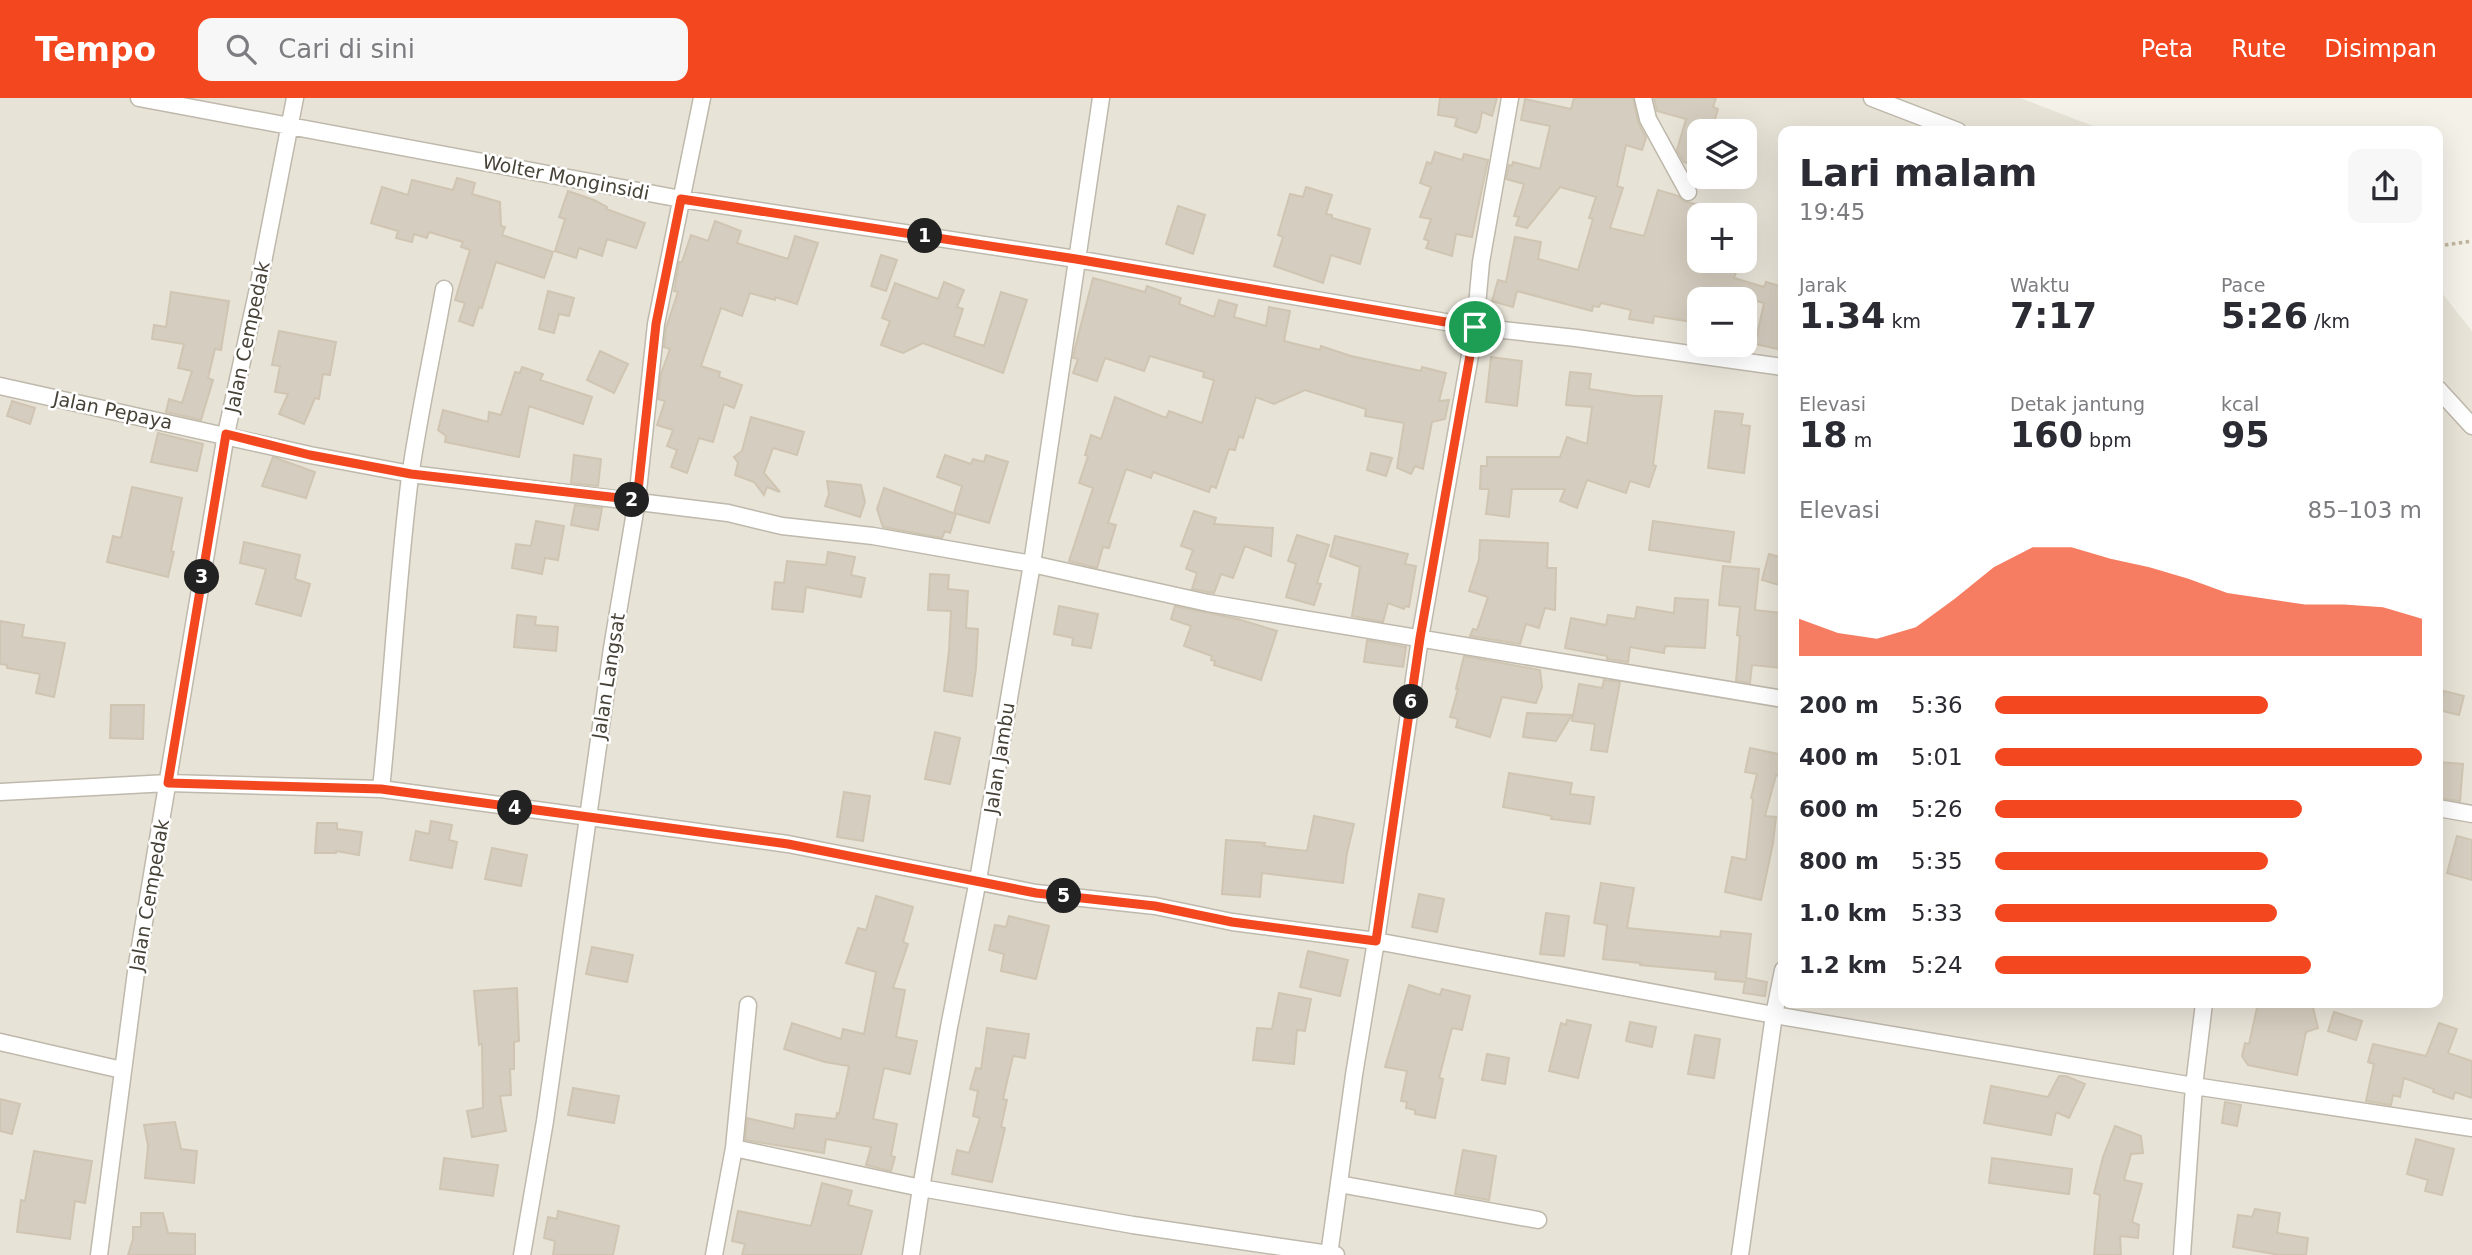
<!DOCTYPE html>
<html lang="id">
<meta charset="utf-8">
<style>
:root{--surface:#fff;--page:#f7f7f7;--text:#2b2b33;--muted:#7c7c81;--accent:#f34720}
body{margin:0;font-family:"DejaVu Sans",sans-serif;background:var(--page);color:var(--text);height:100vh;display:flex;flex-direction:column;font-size:26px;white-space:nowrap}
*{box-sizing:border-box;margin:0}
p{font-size:23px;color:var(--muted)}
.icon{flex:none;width:38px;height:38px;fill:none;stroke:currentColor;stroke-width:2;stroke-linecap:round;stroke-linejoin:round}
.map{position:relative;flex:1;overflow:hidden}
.sheet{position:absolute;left:1778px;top:28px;width:665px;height:882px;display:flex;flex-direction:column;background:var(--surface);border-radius:14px;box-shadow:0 7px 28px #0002}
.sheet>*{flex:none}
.tools{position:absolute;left:1687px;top:21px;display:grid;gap:14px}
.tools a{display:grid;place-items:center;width:70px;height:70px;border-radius:14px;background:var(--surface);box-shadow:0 7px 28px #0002;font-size:35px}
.pin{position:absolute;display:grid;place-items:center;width:60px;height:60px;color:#fff;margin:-30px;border:4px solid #fff;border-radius:50%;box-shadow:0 2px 7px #0007}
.km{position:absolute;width:35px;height:35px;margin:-18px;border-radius:50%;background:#222;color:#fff;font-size:19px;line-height:35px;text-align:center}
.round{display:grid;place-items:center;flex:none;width:74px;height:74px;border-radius:14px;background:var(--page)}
.summary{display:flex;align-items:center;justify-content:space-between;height:119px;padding:0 21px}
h1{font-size:38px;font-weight:600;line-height:52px}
.figures{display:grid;grid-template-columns:repeat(3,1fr);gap:10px;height:119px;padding:7px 21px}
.figures div{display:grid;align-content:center}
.figures b{font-size:35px;font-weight:600}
.figures small{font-size:19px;font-weight:400}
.figures p{font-size:19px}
.chart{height:196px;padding:14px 21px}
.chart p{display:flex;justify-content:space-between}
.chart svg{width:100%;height:126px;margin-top:7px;fill:var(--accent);opacity:.7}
ul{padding:0 21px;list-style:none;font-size:23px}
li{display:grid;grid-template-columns:112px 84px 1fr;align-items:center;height:52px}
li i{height:18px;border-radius:9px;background:var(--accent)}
header{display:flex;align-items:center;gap:42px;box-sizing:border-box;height:98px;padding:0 35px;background:var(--accent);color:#fff}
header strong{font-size:33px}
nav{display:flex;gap:38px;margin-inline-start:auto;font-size:24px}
.search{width:490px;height:63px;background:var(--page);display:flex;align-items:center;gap:18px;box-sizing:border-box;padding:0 24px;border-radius:14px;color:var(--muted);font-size:26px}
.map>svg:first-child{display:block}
</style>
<header>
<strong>Tempo</strong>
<div class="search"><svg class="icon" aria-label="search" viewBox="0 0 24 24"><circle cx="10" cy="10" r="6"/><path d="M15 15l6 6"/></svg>Cari di sini</div>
<nav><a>Peta</a><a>Rute</a><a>Disimpan</a></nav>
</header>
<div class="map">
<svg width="2472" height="1157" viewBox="0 0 2472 1157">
<rect width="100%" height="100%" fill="#f4f1e9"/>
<path fill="#e8e3d7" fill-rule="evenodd" d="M0,0H2020L2106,33H1783V905H2438V190L2472,233V1157H0ZM1699,33H1745V79H1699ZM1699,117H1745V163H1699ZM1699,201H1745V247H1699Z"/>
<path fill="#d5cdbf" stroke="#d0c5b2" stroke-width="2" d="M1440,0H1497L1492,18L1482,14L1479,30L1476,35L1455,28L1457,20L1438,17Z
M1574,0H1633L1638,24L1646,40L1642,52L1626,47L1617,88L1623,90L1610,130L1644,138L1658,92L1678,98L1683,103L1699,107V136L1692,157L1695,158L1693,163L1722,170L1723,167L1737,171L1734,180L1764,189L1766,184L1783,189V248L1779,247L1778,251L1755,246L1764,205L1749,201H1699V225L1654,218L1653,225L1629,221L1631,212L1601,205L1599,209L1593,208L1592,213L1517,193L1513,209L1492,203L1498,182L1506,184L1515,139L1541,144L1538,161L1578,172L1593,121L1589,120L1596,99L1560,89L1527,130L1516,127L1519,119L1514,118L1524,86L1506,81L1509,67L1512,68L1513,64L1540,71L1550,28L1521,22L1525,1L1571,11Z
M1654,0H1716L1713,9L1718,11L1711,33H1699V58L1686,65L1684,64L1677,52L1686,21L1657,13Z
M1435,54L1462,62L1464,56L1488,62L1472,139L1456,136L1452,158L1426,150L1429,143L1424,141L1431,121L1420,119L1431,89L1420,85L1427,64L1431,66Z
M457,80L475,85L472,96L500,104L501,128L505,129L502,137L553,154L544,180L496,164L482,210L479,209L473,228L459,223L465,205L455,202L470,152L461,149L463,144L429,134L427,140L414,136L412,144L396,140L398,133L371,125L382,89L408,97L412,82L453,92Z
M1306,89L1332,97L1326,116L1332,117V120L1370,131L1360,166L1331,157L1323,185L1274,168L1283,139L1278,137L1290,96L1303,99Z
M568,93L594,102L607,109L606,111L645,125L636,150L607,141L602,158L579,150L576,160L555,153L565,121L559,119Z
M1178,108L1205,117L1193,156L1166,146Z
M715,123L741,133L737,145L788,161L795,138L818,145L797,206L775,199V202L750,195L742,218L721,210L701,268L720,274L719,279L742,287L734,310L724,306L713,344L699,340L687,375L671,369L677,352L667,348L673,332L657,327L665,303L658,301L661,276L670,251L664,249L666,230L678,194L674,193L679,164H682L691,137L708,143Z
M881,157L897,162L886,193L871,188Z
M1093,180L1145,194L1147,188L1181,200L1179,206L1214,219L1219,202L1237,207L1234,219L1266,228L1269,209L1290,213L1284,243L1320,252L1321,248L1351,258L1421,273L1422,269L1446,275L1439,303L1449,302L1445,321L1432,324L1423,371L1415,368L1411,376L1397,370L1404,325L1365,318L1366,311L1305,292L1274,306L1256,299L1243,340L1239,338L1235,352L1229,351L1216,390L1211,388L1209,394L1153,374L1151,380L1126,371L1108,425L1116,427L1109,450L1103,449L1097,470L1069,463L1093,390L1079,385L1088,358L1085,357L1091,337L1101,341L1115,299L1166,320L1169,313L1202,325L1214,282L1203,279L1204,274L1150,258L1144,273L1105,260L1097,283L1073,275L1078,261L1073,260L1075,250Z
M944,184L964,192L957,209L963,211L954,238L984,248L1001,194L1027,202L1003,275L923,245L903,255L881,247L890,223L882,220L895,185L938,201Z
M548,193L574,200L569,218L559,216L554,235L539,231Z
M171,194L229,203L221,252L215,251L208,280L213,282L201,322L166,314L169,301L182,305L192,273L178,270L184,246L152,241L154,227L166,229Z
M279,233L336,244L330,277L323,276L319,301L315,300L304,326L279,316L288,296L275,294L280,268L272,267Z
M600,253L628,266L614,295L587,282Z
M1491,259L1522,263L1517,308L1486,304Z
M522,269L543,276L540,282L592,299L583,326L529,308L519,359L445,344L446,338L438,332L443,312L488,324L489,314L501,317L515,274L520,275Z
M1570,274L1591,276L1589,291L1635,298H1662L1653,367L1656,368L1649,389L1630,383L1626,395L1587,382L1577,410L1560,403L1565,391H1512L1509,419L1486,416L1489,391H1480L1481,368H1487V359H1560L1567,339L1587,346L1592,309L1566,307Z
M12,303L35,310L30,326L7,318Z
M1715,313L1743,316L1741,327L1750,328L1744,375L1708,370Z
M751,319L804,334L797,357L773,350L764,375L780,394L767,389L764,397L754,384L735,377L738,365L734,359L742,353Z
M158,335L203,346L197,373L151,364Z
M1371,355L1392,360L1386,378L1367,372Z
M574,357L601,361L598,388L571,385Z
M945,357L971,366L973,361L984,364L986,357L1008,364L989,425L954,415L962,388L937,379Z
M273,359L315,374L306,400L262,388Z
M827,383L861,387L865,404L860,419L825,408L829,396Z
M132,389L182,400L171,453L174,454L168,479L107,464L113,438L121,440Z
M884,390L956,416L950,435L945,433L942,440L883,429L877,411Z
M575,407L602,410L598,432L571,427Z
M1194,413L1216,420L1214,426L1273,430L1271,458L1245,448L1233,480L1221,476L1214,495L1192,491L1197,475L1186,471L1193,452L1181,448Z
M536,423L564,428L558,462L545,460L542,476L512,470L516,446L531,448Z
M1653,423L1734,434L1730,464L1649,452Z
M1297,437L1329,447L1317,485L1321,486L1314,507L1286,499L1296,466L1288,463Z
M1335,438L1408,456L1405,466L1416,468L1409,509L1405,508L1404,511L1388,505L1383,524L1352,518L1360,469L1330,458Z
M1480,442L1548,445L1547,470H1556L1555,512L1545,510L1539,530L1526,526L1520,546L1470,538L1473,531L1477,532L1488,499L1469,493L1479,461Z
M244,444L300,457L295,481L310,486L301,518L256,506L266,471L240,465Z
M828,454L855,459L851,477L865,480L861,499L806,489L803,514L772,511L775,484L784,485L787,463L826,467Z
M1769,456L1783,460V488L1762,482Z
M1723,468L1759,471L1755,512L1783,515V570L1752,567L1750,585L1736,583L1740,538L1737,537L1740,509L1719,507Z
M930,476L949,477L948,491L968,493L966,530L978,531L976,570L972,598L944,593L949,553L951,513L928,512Z
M1675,500L1708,502L1705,550L1665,548L1664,555L1630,549L1628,564L1607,561V558L1565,550L1571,520L1606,527L1608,517L1635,521L1637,509L1674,515Z
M1059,508L1098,516L1091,550L1072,547L1073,540L1054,536Z
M1175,508L1238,521L1277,533L1261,582L1214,567L1215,563L1211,562L1212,558L1184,548L1191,528L1171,521Z
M517,517L536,519L535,527L558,529L556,553L514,549Z
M0,523L24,527L22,539L65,545L54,599L36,595L40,576L7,570V567L0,566Z
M1367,542L1406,549L1403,569L1364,564Z
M1464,558L1540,572L1542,589L1536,605L1502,599L1490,639L1456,629L1458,621L1450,619L1458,591H1456Z
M1604,582L1620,584L1607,654L1591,652L1595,626L1572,623L1579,586L1602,590Z
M2444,593L2464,598L2459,617L2439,612Z
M111,607H144L143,641L110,640Z
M1527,615L1572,617L1556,643L1523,639Z
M935,634L960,640L950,686L925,681Z
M1750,650L1783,657V679L1776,677L1765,718L1776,719L1773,745L1761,802L1725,794L1732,759L1746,762L1753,701L1751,700L1757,676L1745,674Z
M2438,664L2463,666L2460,703L2438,700Z
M1509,675L1572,685L1570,696L1594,699L1590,726L1551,721L1552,718L1503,709Z
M844,694L870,698L863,743L837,739Z
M1314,718L1354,726L1347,755L1343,785L1262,775L1260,799L1222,796L1226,742L1265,745L1264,748L1307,753Z
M431,723L452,727L449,742L457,744L452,770L410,762L416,733L429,736Z
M317,725H337V731L362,734L359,757L336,753V755H315Z
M2457,738L2472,742V782L2447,775Z
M492,750L527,757L521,788L485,781Z
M1601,785L1634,790L1627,830L1720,839L1721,833L1751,836L1746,880L1767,884L1765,898L1743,895L1745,884L1715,881L1716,874L1640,867V865L1603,861L1607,827L1594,825Z
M1419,796L1444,801L1437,834L1412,829Z
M876,798L913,809L903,844L908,846L893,890L905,892L896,939L917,943L910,976L884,970L873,1021L897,1026L891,1058L895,1059L891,1073L866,1067L871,1049L826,1041L824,1055L745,1042L747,1020L794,1031L796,1016L836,1021L837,1015L839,1016L849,968L825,964L784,951L792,925L841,941L843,931L864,936L876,874L846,865L858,830L866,832Z
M1546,815L1569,818L1564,858L1540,856Z
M1009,818L1049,828L1036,881L1001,873L1004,856L989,852L995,827L1006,829Z
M592,849L633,857L627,884L586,876Z
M1308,853L1348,862L1340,898L1300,889Z
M1409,887L1440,897L1442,891L1470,898L1462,932L1452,930L1439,980L1443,981L1435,1020L1415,1016V1012L1406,1010L1407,1004L1401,1003L1407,973L1385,969Z
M517,890L519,943L514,944V971H510L511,997L500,998L506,1033L472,1039L467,1013L483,1010L482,946L479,947L474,893Z
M1279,895L1311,901L1305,933L1297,932L1294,966L1253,962L1257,930L1272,931Z
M2258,905H2312L2318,930L2306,934L2297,977L2248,967L2242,958L2245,945L2249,946Z
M2334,914L2362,923L2356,942L2328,933Z
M1567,922L1591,927L1578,980L1549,973L1561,925L1566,927Z
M1630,924L1656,929L1652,949L1626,943Z
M2439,925L2457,931L2448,955L2472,963V1000L2455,994L2453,1001L2433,994L2434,991L2404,980L2400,999L2393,997L2391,1007L2366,1003L2374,966L2368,964L2373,946L2426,958Z
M987,930L1029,936L1025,960L1013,958L1003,1001L1007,1002L1001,1029L1005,1030L992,1084L952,1076L957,1052L969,1055L980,1020L973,1018L978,993L970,991L976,970L981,971Z
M1695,937L1720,941L1714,980L1688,976Z
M1487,956L1509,960L1505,986L1482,982Z
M2059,978H2066L2085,986L2069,1020L2056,1014L2051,1037L1984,1025L1991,988L2048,999Z
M573,990L619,998L614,1025L568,1017Z
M0,1001L20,1006L12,1036L0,1033Z
M2225,1004L2241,1007L2237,1028L2222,1025Z
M175,1024L181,1051L197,1053L194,1085L145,1080L148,1048L144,1027Z
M2115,1028L2141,1038L2143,1055L2131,1056L2124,1082L2142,1086L2132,1124L2139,1127L2138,1140L2120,1138L2121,1157H2094L2100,1097L2094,1095L2103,1059Z
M2416,1041L2454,1051L2442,1097L2425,1093L2428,1082L2407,1076Z
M1463,1052L1496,1058L1489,1102L1455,1096Z
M34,1053L92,1063L85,1105L75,1103L70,1141L17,1134L21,1102L25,1103Z
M444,1060L498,1067L493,1098L440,1091Z
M1992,1060L2072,1071L2069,1096L1989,1085Z
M822,1085L852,1093L848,1107L872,1113L861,1157H742L745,1146L732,1143L738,1113L811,1128Z
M2255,1111L2280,1115L2277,1135L2308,1140L2306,1157H2280L2233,1149L2238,1117L2252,1119Z
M558,1113L619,1128L613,1157H553L555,1143L544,1140L548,1119L557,1121Z
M141,1115H163L168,1135L195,1136V1157H128L133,1141V1129H141Z"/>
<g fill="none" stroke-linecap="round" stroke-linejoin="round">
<defs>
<path id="street" d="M139,0L681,101L1076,161L1475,229L1576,240L1783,269
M1643,0L1648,21L1688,94
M1872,0L1958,33
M0,288L310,357L411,376L728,415L782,428L873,438L1032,466L1208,505L1783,601
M2438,291L2472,328
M381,691C392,587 397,482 410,379C419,316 433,253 444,191
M0,694L168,685L381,691L788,746L1036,795L1155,808L1232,824L1376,843L1774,917L2194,988L2472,1030
M2438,710L2472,716
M0,944L122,972
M734,1050L921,1090L1133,1127L1336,1157
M1339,1086L1538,1122
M99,1157L137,866L226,336L257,195L295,0
M522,1157L545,1023L612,550L637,402L656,226L702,0
M714,1157L734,1050L748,907
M911,1157L921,1090L949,929L978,782L1032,466L1101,0
M1329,1157L1354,977L1376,843L1420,540L1475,229L1481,164L1510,0
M1740,1157L1774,917L1783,872
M2182,1157L2194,988L2204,905"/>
</defs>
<use href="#street" stroke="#bfb9ac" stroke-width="19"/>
<path stroke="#c1b59d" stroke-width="3.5" stroke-dasharray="3.5 3.5" stroke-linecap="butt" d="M2438,148L2472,143"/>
<use href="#street" stroke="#fff" stroke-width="16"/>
</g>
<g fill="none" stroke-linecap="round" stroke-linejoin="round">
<defs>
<path id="route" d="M681,101L1076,161L1475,229L1420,540L1376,843L1232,824L1155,808L1036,795L788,746L381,691L168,685L226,336L310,357L411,376L637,402L656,226Z"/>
</defs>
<use href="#route" stroke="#fff" stroke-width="14"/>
<use href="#route" stroke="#f34720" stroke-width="9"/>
</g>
<g text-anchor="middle" stroke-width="5" stroke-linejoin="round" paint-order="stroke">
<g font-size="19" fill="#474237" stroke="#fff">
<text transform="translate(566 79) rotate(11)" y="7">Wolter Monginsidi</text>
<text transform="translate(247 239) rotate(-78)" y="7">Jalan Cempedak</text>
<text transform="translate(113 312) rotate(12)" y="7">Jalan Pepaya</text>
<text transform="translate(608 578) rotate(-81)" y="7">Jalan Langsat</text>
<text transform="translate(999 660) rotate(-81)" y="7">Jalan Jambu</text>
<text transform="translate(149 797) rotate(-80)" y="7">Jalan Cempedak</text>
</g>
</g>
</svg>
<div class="tools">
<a><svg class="icon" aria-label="layers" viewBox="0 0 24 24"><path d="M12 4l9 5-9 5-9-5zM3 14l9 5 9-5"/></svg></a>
<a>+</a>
<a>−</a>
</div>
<div class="pin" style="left:1475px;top:229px;background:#1e9e55"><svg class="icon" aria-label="arrive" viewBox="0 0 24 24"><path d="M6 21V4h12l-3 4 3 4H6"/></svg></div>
<b class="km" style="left:925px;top:138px">1</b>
<b class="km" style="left:632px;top:402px">2</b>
<b class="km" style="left:202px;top:479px">3</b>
<b class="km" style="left:515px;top:710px">4</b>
<b class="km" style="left:1064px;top:798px">5</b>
<b class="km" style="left:1411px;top:604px">6</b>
<section class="sheet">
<div class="summary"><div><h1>Lari malam</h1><p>19:45</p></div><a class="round"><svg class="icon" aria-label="share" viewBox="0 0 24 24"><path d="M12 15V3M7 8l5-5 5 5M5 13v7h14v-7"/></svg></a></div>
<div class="figures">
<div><p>Jarak</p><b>1.34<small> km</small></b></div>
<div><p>Waktu</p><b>7:17</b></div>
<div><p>Pace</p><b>5:26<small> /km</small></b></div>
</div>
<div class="figures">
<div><p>Elevasi</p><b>18<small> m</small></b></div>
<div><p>Detak jantung</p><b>160<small> bpm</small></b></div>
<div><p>kcal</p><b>95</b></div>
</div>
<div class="chart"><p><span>Elevasi</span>85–103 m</p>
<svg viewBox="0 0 160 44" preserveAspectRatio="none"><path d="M0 44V31L10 36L20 38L30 34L40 24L50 13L60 6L70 6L80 10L90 13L100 17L110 22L120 24L130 26L140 26L150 27L160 31V44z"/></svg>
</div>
<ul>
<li><b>200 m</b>5:36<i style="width:64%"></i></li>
<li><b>400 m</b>5:01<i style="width:100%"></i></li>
<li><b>600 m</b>5:26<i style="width:72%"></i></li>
<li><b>800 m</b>5:35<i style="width:64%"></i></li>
<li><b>1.0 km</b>5:33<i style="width:66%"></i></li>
<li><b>1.2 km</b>5:24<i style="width:74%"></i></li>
</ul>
</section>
</div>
